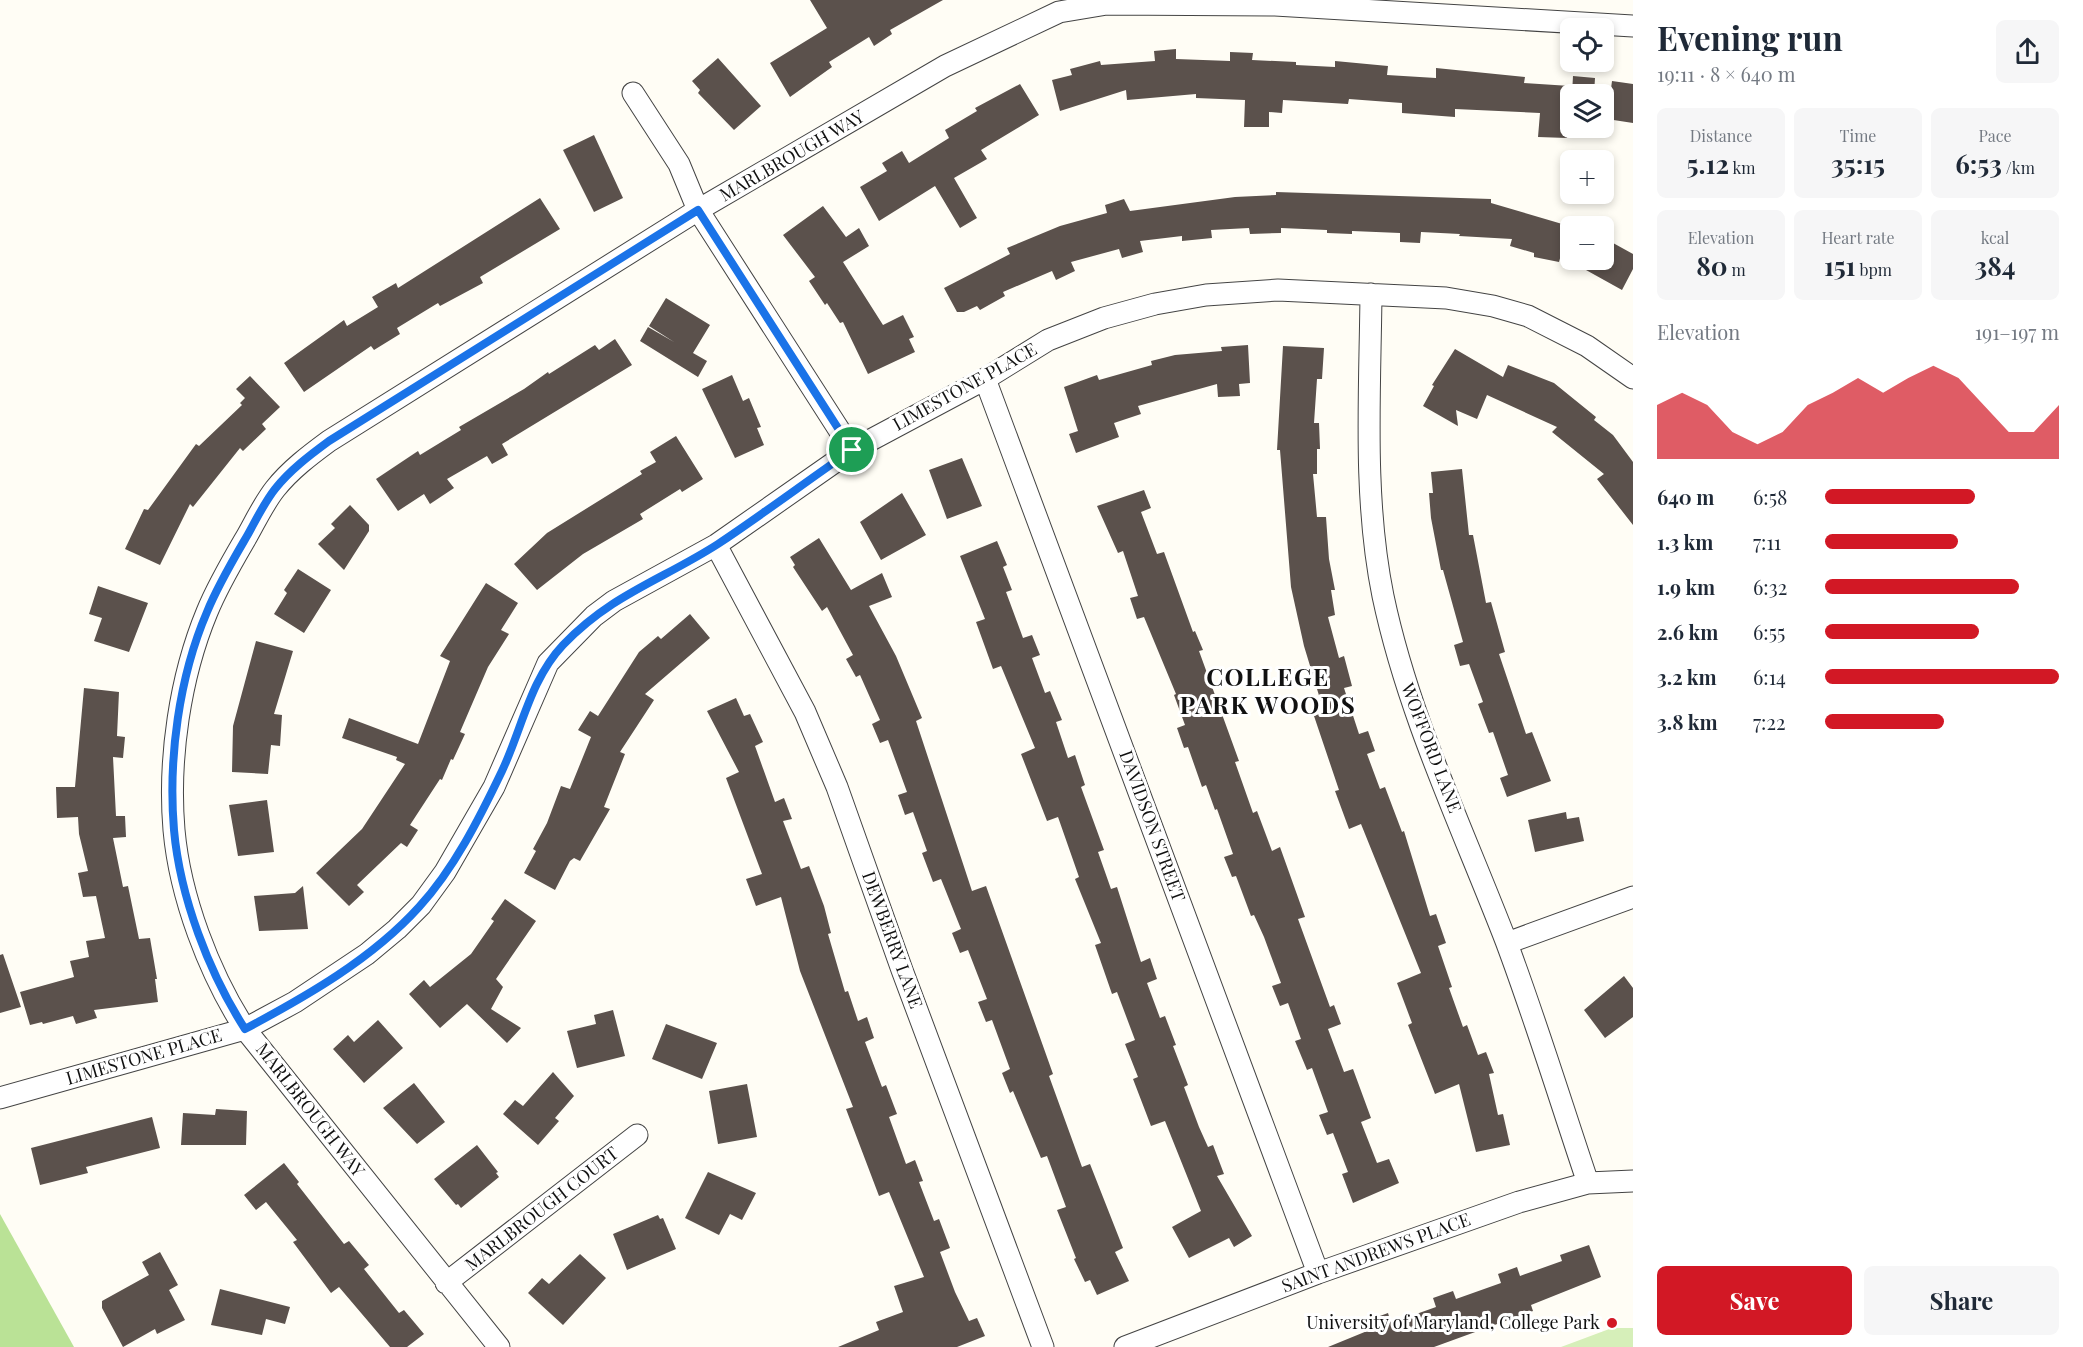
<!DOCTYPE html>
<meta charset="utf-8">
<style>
:root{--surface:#fff;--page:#f6f6f7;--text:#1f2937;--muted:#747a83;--accent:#d21825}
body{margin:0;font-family:"Playfair Display",serif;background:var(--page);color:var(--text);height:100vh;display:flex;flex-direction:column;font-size:22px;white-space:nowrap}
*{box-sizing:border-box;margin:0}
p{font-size:20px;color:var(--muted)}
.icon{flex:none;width:33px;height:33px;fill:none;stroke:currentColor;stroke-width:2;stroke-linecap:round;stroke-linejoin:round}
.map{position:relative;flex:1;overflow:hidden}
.details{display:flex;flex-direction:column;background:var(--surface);width:450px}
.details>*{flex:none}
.controls{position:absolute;left:1560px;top:18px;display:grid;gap:12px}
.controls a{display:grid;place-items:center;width:54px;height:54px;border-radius:9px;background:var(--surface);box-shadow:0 3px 9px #0003;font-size:30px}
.pin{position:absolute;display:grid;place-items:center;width:51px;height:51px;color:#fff;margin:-26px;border:3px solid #fff;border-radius:50%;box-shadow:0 2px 6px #0007}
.round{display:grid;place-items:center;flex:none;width:63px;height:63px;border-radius:9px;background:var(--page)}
.overview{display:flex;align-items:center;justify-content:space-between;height:102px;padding:0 24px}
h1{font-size:33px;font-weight:700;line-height:45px}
.figures{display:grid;grid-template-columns:repeat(3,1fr);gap:9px;height:102px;padding:6px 24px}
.figures div{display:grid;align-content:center;border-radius:9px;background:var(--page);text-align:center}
.figures b{font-size:26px;font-weight:700}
.figures small{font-size:16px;font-weight:400}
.figures p{font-size:16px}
.chart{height:168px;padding:12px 24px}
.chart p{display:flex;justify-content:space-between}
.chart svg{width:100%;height:108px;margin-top:6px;fill:var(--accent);opacity:.7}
.button{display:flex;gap:12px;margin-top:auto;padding:12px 24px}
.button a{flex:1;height:69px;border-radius:9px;background:var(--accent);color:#fff;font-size:24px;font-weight:700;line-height:69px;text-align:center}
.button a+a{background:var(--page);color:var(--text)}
ul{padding:0 24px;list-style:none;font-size:20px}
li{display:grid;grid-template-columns:96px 72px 1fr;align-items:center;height:45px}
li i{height:15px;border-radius:8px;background:var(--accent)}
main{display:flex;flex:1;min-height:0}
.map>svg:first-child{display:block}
</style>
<main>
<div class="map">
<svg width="1633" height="1347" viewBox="0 0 1633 1347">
<rect width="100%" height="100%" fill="#fffdf5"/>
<path fill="#d6efb9" d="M1612,1328H1633V1347H1561Z"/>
<path fill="#bae296" d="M0,1214L74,1347H0Z"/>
<path fill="#5b514c" d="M810,0H943L890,30L892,34L874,46L869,37L829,62L832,67L790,97L770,63L827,28Z
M1176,49V59L1230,61V52L1253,53L1252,60L1296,62V65L1335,67V61L1388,66L1387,75L1436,78V68L1525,77L1524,83L1570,86V123H1568L1567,138L1538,137L1540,113L1455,109V117L1402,113V103L1349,99L1348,104L1283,100L1282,113L1269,112V127H1244L1245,100L1196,98V94L1127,100L1126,90L1060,111L1052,80L1072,75L1070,69L1100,61L1101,65L1155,61L1154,51Z
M718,58L761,106L734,130L698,93L700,90L692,81Z
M1573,76L1595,78L1594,94H1572Z
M1612,81L1633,84V123L1607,119Z
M1020,84L1039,115L981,150L987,159L954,178L977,218L960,228L935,186L879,221L860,187L887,171L882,163L902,151L909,163L949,138L945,130L977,111L975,108Z
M594,135L623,198L594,212L563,150Z
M1276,192L1491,199V203L1569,226L1559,262L1534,257V253L1510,246L1512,239L1459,236L1460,234L1421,232L1420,243L1400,242V233L1352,231V234L1327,233V230L1281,228V233L1250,234L1249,228L1211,230L1212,238L1182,241V236L1140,241L1143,252L1122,258L1119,249L1071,262L1075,271L1056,280L1052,271L1003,292L1005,296L980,310L977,306L964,312H957L944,288L1010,254L1007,248L1060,226L1107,213L1105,205L1124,199L1130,211L1235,197L1276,195Z
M540,198L560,229L480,277L483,283L440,306L438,303L397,328L400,334L374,350L371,346L304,392L284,363L344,320L347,326L378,307L372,297L396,283L398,288Z
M823,206L846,237L859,228L869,246L843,262L883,325L903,315L914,337L909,339L915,352L868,374L843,322L840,323L827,303L825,305L809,281L815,277L783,235Z
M1604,238L1633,254V269L1622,290L1568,260H1604Z
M666,298L710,325L693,353L707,361L698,377L640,341L648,327L674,342L649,326Z
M615,339L632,365L502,444L508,455L492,464L487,456L447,479L454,488L430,504L424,494L398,511L376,479L418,451L420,455L461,430L459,427L524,389L548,372L549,374L595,345L599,350Z
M1248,345L1250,383L1239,384L1240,396L1218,397L1217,384L1138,406L1141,414L1114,423L1119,437L1076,453L1069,434L1078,431L1064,387L1097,375L1099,380L1152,365L1151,361L1175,355L1222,351L1221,347Z
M1283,346L1324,348L1322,379H1317L1314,423H1319L1320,449H1317V474H1313L1317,517H1326L1329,559L1335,590H1331L1335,615L1328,617L1339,658L1344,656L1352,686L1344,688L1359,734L1368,731L1375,751L1367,754L1380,789L1385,787L1402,832L1404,831L1430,916L1436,914L1446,943L1438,946L1452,987L1449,988L1463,1027L1467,1025L1478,1055L1486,1052L1494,1073L1489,1074L1498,1115L1503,1114L1510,1145L1476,1152L1459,1084L1435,1094L1408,1025L1412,1023L1397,983L1421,973L1361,824L1349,829L1335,791L1339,790L1314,716L1324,712L1304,646L1291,587L1280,450H1277Z
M1455,349L1503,377L1508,365L1554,383L1596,417L1594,420L1613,435L1633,462V525L1597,479L1604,474L1552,432L1557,427L1487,395L1477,419L1456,410L1458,426L1423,406L1434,386L1432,385Z
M732,375L743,401L749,398L761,427L757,428L764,445L735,458L702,389Z
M250,376L280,407L262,424L266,429L243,451L240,448L193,507L190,504L160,565L125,549L144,509L148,510L196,444L199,446L242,405L240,403L245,398L236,389Z
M676,436L703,479L682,492L680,489L640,514L643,519L583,554L537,590L514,564L547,533L642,474L640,471L656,462L650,452Z
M962,458L982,506L947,519L929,470Z
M1462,469L1469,535H1473L1486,603L1491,602L1505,652L1499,654L1526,734L1532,732L1551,781L1507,797L1500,778L1508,775L1493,732L1489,733L1478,704L1483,702L1469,664L1460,666L1454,645L1463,642L1443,570H1441L1431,518L1429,493H1433L1431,472Z
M1144,490L1151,508L1141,512L1157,554L1164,552L1193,632L1195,631L1203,650L1199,651L1239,761L1235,762L1253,813L1257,811L1272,851L1280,847L1305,917L1298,919L1330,1007L1334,1005L1341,1024L1328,1029L1344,1072L1353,1069L1371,1118L1361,1122L1377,1163L1389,1159L1399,1183L1353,1203L1342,1174L1348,1172L1333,1133L1327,1135L1319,1115L1328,1112L1312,1068L1307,1070L1295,1041L1301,1039L1288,1003L1280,1006L1272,986L1281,983L1264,937L1254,915L1251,916L1236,876L1232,877L1224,857L1233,854L1217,809L1215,810L1206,785L1202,787L1188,747L1184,748L1177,728L1185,725L1174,695L1176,694L1144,617L1137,619L1130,598L1138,596L1123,551L1118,553L1097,506Z
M902,493L926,535L881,560L860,522Z
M350,505L369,525V531L344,570L318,544L335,528L331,524Z
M819,538L851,590L882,573L892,597L869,606L896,656L922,718L916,721L972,891L986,886L1053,1074L1049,1076L1082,1167L1090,1164L1123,1248L1115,1252L1129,1281L1097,1295L1090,1280L1085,1282L1074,1259L1076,1258L1057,1210L1066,1207L1047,1156L1041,1158L1013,1091L1010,1093L1002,1073L1010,1069L992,1020L986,1022L978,1002L987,999L968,950L960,953L952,933L961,929L941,879L933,882L922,853L927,851L913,812L905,815L898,795L907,792L888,740L880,743L872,724L880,720L860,675L856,677L846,659L853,655L827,607L822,611L793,567L795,565L790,557Z
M997,541L1007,565L1003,567L1012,590L1006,592L1023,638L1032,635L1040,655L1032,658L1045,693L1050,691L1062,720L1056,722L1068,758L1075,755L1085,785L1081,787L1104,850L1098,852L1111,889L1117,887L1141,962L1150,958L1157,979L1147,983L1160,1018L1165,1016L1176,1045L1173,1046L1188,1085L1184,1087L1199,1127L1208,1147L1213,1145L1224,1174L1217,1176L1252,1236L1234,1247L1229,1238L1189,1258L1172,1227L1201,1211L1165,1121L1151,1126L1133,1079L1138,1077L1125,1044L1135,1040L1117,992L1112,994L1095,945L1101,943L1075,879L1079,877L1058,817L1047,821L1021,754L1035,748L1001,666L993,669L976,622L985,619L960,556Z
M298,569L331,590L304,633L274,614L287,593L284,590Z
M486,583L518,603L501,630L509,634L488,667L460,732L465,734L453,760L451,759L442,780L440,779L410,825L418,830L407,847L401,843L357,885L364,892L349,906L316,873L362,829L405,764L396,760L397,757L342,738L349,718L418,744L450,661L440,656Z
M98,586L148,603L129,652L94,641L102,618L89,614Z
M690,614L710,638L645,694L654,700L620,752L625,754L604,807L610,809L580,861L574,858L570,861L555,890L524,873L536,851L533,849L547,823L561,786L570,789L591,737L578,730L590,711L598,716L639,652L658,636L661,639Z
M256,641L293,651L274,714L282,715L280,746L271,745L268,774L232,772L233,726Z
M84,688L119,692L117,736L125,737L123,758L113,757L116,816H125L126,837L113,838L123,887L128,886L139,939L150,938L157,979H155L158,1002L94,1010L97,1018L76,1024L73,1016L43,1024L42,1022L30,1025L20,992L74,977L70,961L89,957L86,941L105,938L96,896L83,897L78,873L88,871L79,834L78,817L57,818L56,787H75Z
M736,698L744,716L750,714L763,742L755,746L775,802L784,798L792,819L783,821L801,869L809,866L824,906L831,933L828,934L845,992L848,991L858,1021L867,1017L874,1038L865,1042L882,1087L886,1085L897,1114L889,1117L906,1164L915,1160L923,1181L919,1182L934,1221L939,1219L950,1248L940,1252L955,1292L969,1321L977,1318L985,1336L957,1347H838L879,1330L876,1322L903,1312L894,1286L924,1277L889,1192L879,1196L846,1109L853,1107L800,971L781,897L756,906L746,879L762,874L726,778L739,772L707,711Z
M267,800L274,852L238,856L229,805Z
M1566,812L1567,819L1579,817L1584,841L1535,852L1528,820Z
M303,886L308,929L259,931L254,896L295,893Z
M505,899L536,921L496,979L503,987L491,1009L521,1028L507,1043L467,1004L440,1028L409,994L424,980L430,987L471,954L494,921L491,919Z
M3,954L21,1007L0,1013V955Z
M1624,976L1633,988V1017L1605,1038L1584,1010Z
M613,1010L625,1056L577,1068L567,1031L596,1024L594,1015Z
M378,1020L403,1048L364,1083L333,1049L348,1035L354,1042Z
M666,1024L717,1043L702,1079L652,1059Z
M553,1072L574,1096L555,1118L559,1121L538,1145L503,1114L515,1100L523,1106Z
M414,1083L445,1122L417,1144L383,1108Z
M747,1084L757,1137L718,1144L709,1091Z
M216,1109L247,1111L246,1145H181L183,1113L215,1115Z
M152,1117L160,1148L86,1167L88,1173L40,1185L31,1148Z
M477,1145L498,1172L496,1173L499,1177L461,1208L458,1204L456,1205L434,1179Z
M284,1163L299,1182L297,1184L344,1244L349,1241L369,1265L364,1269L399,1313L404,1310L424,1334L407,1347H390L339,1287L331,1293L293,1242L297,1240L266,1202L256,1210L244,1195Z
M708,1172L756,1193L742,1220L730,1214L719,1235L685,1218Z
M658,1215L660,1219L663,1218L676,1249L627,1270L613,1234Z
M1589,1245L1601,1277L1531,1305L1533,1311L1434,1347H1328L1372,1329L1369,1320L1388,1313L1391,1323L1436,1307L1433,1298L1453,1291L1456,1299L1501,1283L1498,1274L1517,1267L1520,1276L1562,1261L1560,1255Z
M160,1252L178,1285L169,1290L185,1320L157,1334L155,1329L123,1347L102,1308V1301L149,1275L142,1262Z
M580,1254L606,1278L563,1325L528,1293L542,1278L549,1284Z
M220,1289L290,1307L285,1324L266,1319L262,1335L211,1325Z"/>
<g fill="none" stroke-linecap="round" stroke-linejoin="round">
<defs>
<path id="street" d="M633,93L679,164L698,210L852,450
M1371,294C1370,393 1363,498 1383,596C1408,715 1462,827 1506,941C1536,1021 1561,1103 1588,1183
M985,379L1318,1273
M716,545L805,712L837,787L902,970L1043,1347
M1507,943L1633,897
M0,1098L245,1029L295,1002L367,954L397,929L421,905L445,872L494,787L548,663L594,616L614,601L716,545L852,450L985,379L1048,340L1104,318L1155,304L1206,295L1278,290L1446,298L1493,306L1528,316L1587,346L1633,378
M446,1283L637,1135
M499,1347L245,1029C209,973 180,897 174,830C168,759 180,677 207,612C218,585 233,560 247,536C256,520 264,503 275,489C290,470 310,455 329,441L698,210L945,66L1059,12L1107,4L1275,5L1633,26
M1125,1347L1318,1273L1519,1202L1588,1183L1633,1181"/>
</defs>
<use href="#street" stroke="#444" stroke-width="23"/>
<use href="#street" stroke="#fff" stroke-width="21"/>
</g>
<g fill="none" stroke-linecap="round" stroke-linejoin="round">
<defs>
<path id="route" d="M698,210L852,450C807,481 763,514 718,544C662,580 612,594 563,645C530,680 522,729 502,771C480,817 454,869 419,907C372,959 307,996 245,1029C209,973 180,897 174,830C168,759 179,677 207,612C218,585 233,560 247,536C256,520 264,503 275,489C290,470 310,455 329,441Z"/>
</defs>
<use href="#route" stroke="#fff" stroke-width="12"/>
<use href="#route" stroke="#1a73e8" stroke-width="8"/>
</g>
<circle fill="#d21825" stroke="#fff" stroke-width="2" cx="1612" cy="1323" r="6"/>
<g text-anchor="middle" stroke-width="6" stroke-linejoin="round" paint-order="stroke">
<g font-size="18" fill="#111" stroke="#fff">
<text transform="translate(792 156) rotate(-30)" y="6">MARLBROUGH WAY</text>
<text transform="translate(965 387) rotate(-29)" y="6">LIMESTONE PLACE</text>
<text transform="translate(1431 748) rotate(69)" y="6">WOFFORD LANE</text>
<text transform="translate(1152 826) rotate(70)" y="6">DAVIDSON STREET</text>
<text transform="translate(892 940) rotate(70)" y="6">DEWBERRY LANE</text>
<text transform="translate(144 1057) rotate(-16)" y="6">LIMESTONE PLACE</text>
<text transform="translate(310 1110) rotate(52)" y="6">MARLBROUGH WAY</text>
<text transform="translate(542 1209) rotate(-38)" y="6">MARLBROUGH COURT</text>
<text transform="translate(1376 1253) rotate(-20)" y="6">SAINT ANDREWS PLACE</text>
</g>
<g font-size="18" fill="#111" stroke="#fff" text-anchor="end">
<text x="1600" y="1329">University of Maryland, College Park</text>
</g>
<g font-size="24" font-weight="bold" letter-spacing="1.5" fill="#111" stroke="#fff">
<text x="1268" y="686">COLLEGE<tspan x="1268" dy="28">PARK WOODS</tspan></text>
</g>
</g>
</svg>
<div class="controls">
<a><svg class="icon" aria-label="locate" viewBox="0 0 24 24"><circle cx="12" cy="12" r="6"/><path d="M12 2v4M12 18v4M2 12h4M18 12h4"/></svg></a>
<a><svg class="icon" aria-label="layers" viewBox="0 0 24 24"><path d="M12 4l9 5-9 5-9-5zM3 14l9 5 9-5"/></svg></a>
<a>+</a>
<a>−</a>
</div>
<div class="pin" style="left:852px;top:450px;background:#1e9e55"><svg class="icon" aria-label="arrive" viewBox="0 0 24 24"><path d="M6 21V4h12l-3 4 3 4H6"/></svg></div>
</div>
<section class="details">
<div class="overview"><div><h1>Evening run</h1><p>19:11 · 8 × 640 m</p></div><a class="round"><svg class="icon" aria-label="share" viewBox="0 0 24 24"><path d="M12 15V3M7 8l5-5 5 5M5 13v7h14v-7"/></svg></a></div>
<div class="figures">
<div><p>Distance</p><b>5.12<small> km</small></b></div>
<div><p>Time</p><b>35:15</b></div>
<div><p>Pace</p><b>6:53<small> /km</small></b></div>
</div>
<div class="figures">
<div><p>Elevation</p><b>80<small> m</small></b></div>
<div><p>Heart rate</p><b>151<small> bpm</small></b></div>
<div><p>kcal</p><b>384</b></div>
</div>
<div class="chart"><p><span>Elevation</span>191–197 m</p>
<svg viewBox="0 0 160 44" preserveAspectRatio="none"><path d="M0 44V22L10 17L20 22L30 33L40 38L50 33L60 22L70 17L80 11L90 17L100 11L110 6L120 11L130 22L140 33L150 33L160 22V44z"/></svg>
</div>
<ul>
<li><b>640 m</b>6:58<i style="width:64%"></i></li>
<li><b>1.3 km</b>7:11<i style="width:57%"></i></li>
<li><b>1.9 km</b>6:32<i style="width:83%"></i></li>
<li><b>2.6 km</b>6:55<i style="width:66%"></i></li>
<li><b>3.2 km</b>6:14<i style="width:100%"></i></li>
<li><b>3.8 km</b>7:22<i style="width:51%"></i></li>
</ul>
<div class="button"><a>Save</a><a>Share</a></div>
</section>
</main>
